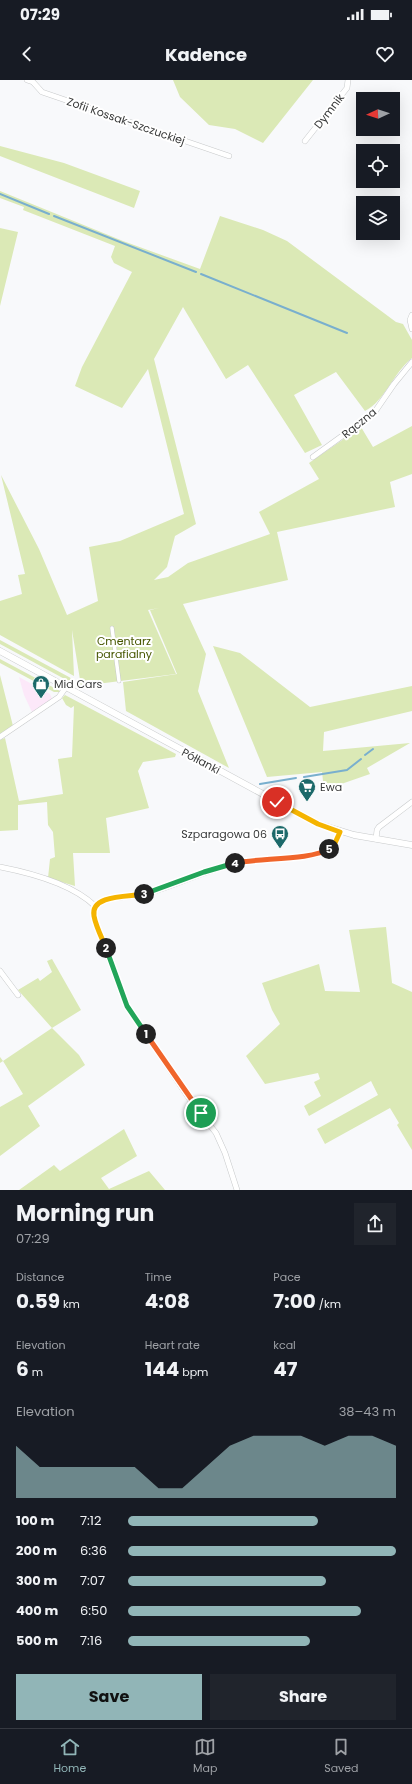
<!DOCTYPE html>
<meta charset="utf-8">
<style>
:root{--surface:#171b24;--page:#20242c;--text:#f1f3f6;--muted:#9ea1a6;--line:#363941;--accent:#91b5b7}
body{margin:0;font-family:Poppins,sans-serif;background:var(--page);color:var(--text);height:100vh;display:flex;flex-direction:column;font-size:15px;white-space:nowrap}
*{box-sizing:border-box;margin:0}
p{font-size:13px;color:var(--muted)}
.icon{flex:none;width:22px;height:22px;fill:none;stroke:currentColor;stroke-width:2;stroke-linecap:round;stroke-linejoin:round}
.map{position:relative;height:1110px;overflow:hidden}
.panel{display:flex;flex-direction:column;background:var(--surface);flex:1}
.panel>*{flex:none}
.needle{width:26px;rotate:267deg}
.controls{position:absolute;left:356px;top:12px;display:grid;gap:8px}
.controls a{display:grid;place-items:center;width:44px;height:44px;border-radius:0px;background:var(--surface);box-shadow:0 4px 16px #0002;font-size:20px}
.pin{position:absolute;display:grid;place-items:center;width:34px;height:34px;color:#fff;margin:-17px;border:2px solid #fff;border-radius:50%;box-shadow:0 1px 4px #0007}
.km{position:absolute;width:20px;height:20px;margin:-10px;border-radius:50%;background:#222;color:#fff;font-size:11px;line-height:20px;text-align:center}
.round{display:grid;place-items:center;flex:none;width:42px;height:42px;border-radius:0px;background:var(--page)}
.summary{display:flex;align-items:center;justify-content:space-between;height:68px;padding:0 16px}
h1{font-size:22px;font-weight:700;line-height:30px}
.metrics{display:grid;grid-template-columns:repeat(3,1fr);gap:6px;height:68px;padding:4px 16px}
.metrics div{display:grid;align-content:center}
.metrics b{font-size:20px;font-weight:700}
.metrics small{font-size:11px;font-weight:400}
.metrics p{font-size:11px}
.chart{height:112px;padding:8px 16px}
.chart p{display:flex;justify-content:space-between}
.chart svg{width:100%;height:72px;margin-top:4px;fill:var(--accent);opacity:.7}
.cta{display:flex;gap:8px;margin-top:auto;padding:8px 16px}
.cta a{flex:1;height:46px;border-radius:0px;background:var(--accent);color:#111;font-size:16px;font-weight:700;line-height:46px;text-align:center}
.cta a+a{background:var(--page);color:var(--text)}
ul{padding:0 16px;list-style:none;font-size:13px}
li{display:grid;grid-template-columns:64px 48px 1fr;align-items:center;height:30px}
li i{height:10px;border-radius:5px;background:var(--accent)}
.status{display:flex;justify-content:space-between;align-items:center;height:28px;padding:0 20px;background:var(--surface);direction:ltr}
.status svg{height:11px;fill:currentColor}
header{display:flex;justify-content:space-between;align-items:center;height:52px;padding:0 16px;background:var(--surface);font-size:18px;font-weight:700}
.dock{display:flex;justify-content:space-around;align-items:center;height:56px;border-top:1px solid var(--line);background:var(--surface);font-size:11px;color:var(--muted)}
.dock a{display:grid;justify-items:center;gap:2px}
.dock .selected{color:var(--accent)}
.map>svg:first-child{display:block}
</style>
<div class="status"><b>07:29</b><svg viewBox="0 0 49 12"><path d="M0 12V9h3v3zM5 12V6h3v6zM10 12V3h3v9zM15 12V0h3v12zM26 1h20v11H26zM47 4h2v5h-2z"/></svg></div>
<header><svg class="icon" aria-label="back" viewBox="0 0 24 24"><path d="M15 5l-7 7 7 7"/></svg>Kadence<svg class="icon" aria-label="heart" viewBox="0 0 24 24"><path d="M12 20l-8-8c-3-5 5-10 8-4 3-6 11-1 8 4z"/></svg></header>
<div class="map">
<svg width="412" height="1110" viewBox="0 0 412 1110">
<rect width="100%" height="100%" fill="#f8f9fb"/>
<path fill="#fce8f9" d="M19,597L50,614L52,619L32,632L24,615Z"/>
<path fill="#dbe9b6" d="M173,0H313L263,63L235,49L209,45L180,17Z
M0,66L64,83L140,111L134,128L0,76Z
M0,111L123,161L200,189L220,136L263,150L287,161L396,242L403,244L412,260V278C392,294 386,320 365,331L336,292L294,315L322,365L305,373L248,285L226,299L183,227L154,279L196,444L175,456L167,487L154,500L168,497L188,483L270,454L259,432L319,399L309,383L361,347L373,367L412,346V394L390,402L395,427L277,452L288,500L183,524L206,574L198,611L229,688L126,631L123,602L177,594L150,530L159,528L148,530L176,594L81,606L72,550L74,596L0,555V521L22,514L18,495L25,494L1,395L39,469L67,535L98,521L89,467L120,461L184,434L148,289L122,328L75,306L82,287L132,192L114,183L111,177L115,166L23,130L24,127L0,118Z
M0,148L18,152L0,226Z
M0,560L69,597L72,599V603L0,564Z
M213,566L240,573L310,627L412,606V631L324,652L323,671L410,663L367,688L370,694L324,710L322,692L267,697Z
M0,579L60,611V612H54L0,583Z
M0,595L13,646L0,654Z
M65,615L176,674L175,677L143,682L138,691L149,728L106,738L110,773H73L75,806L48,798L50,779L55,777L53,752L48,745L47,722L18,725V750L0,751V660L5,658L19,721L63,714L58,679L72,677L74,626L71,628L66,625L62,618Z
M386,847L392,903L412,912V1070L397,1045L399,1043L390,1028L325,1064L317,1049L378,1015L371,1001L309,1036L304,1026L321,1016L314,1002L320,999L318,993L265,1004L246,976L280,944L272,930L262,903L319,884L325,911L360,912L349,850Z
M52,879L81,930L52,948L79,975L85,985L28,1026L40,1046L0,1076V1027L23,1014L3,981L0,983V977L3,981L52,948L18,910L38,898L40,901L52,892L47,881Z
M124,1049L137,1076L101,1098L109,1109L149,1091L165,1110H19L54,1085L60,1091Z"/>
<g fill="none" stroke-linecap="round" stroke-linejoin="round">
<path stroke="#79afce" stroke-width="2" d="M0,114L49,134
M54,136L196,192
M201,194L347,253
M365,675L373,669
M304,697L347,690L361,679
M260,704L296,698"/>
<defs>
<path id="pedestrian" d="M112,548L119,601"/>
<path id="minor" d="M27,0L33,2L42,12L229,76
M305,61L347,8L348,0
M412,235L410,240L412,249
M313,377L374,333L394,304L412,282
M0,657L59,617L66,607
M376,759L377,750L379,747L412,722
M0,787C31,793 72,804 95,826
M95,826L94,833L96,844L127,926L193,1024L216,1053L225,1073L237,1110
M95,826L99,822L106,819C121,817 137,817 152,812C182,803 210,788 241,782C266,777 305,781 326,771C334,767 337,759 340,751
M0,891L18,915"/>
<path id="tertiary" d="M0,571L318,744L354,755L412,765"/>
</defs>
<use href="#pedestrian" stroke="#c8cacb" stroke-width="4.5"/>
<use href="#minor" stroke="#c8cacb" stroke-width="6"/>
<use href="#tertiary" stroke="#c8cacb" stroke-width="7"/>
<use href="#pedestrian" stroke="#fff" stroke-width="3.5"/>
<use href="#minor" stroke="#fff" stroke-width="5"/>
<use href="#tertiary" stroke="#fff" stroke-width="6"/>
</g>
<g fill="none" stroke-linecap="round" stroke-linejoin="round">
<defs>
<path id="split-1" d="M146,954L201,1033"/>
<path id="split-2" d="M106,868L127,926L146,954"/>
<path id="split-3" d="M106,868C102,858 96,847 94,836C90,814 130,817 144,814"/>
<path id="split-4" d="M144,814L204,792L235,783"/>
<path id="split-5" d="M235,783C259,778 312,780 329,769"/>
<path id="split-6" d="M277,722L318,744L340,752L335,763L329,769"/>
</defs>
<use href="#split-1" stroke="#fff" stroke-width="8"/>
<use href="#split-2" stroke="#fff" stroke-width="8"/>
<use href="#split-3" stroke="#fff" stroke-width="8"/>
<use href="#split-4" stroke="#fff" stroke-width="8"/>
<use href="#split-5" stroke="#fff" stroke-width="8"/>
<use href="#split-6" stroke="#fff" stroke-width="8"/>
<use href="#split-1" stroke="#f0652b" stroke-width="5"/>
<use href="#split-2" stroke="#22a559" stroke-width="5"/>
<use href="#split-3" stroke="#f5b400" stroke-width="5"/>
<use href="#split-4" stroke="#22a559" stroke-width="5"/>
<use href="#split-5" stroke="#f0652b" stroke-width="5"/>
<use href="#split-6" stroke="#f5b400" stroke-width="5"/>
</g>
<defs>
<symbol id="shop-pin" viewBox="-11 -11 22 30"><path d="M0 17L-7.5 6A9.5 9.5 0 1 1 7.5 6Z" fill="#1c696a" stroke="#fff"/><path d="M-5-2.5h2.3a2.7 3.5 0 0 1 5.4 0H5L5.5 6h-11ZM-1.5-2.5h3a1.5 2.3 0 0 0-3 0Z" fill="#fff"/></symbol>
<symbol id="supermarket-pin" viewBox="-11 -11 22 30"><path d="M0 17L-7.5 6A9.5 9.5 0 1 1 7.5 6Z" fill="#1c696a" stroke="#fff"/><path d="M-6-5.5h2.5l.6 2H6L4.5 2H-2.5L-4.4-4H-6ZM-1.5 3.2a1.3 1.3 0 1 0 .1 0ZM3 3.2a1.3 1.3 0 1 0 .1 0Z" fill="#fff"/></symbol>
<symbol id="bus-pin" viewBox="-11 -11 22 30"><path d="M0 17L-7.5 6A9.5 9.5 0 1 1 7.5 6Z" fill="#1c696a" stroke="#fff"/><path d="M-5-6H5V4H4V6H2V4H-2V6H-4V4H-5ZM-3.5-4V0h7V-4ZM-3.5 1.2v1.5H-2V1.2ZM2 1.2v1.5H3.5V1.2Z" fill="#fff"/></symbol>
</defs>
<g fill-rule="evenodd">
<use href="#shop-pin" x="31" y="594" width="20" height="27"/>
<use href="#supermarket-pin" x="297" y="697" width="20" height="27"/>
<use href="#bus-pin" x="270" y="744" width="20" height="27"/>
</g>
<g text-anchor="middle" stroke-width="4" stroke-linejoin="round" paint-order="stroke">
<g font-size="11" fill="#393a3a" stroke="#fff">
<text transform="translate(329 31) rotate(-52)" y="4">Dymnik</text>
<text transform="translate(126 41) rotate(19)" y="4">Zofii Kossak-Szczuckiej</text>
<text transform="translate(359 343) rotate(-39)" y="4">Rączna</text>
<text transform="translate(201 681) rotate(28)" y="4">Półłanki</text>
</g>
<g font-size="11" fill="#475600" stroke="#fff">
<text x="124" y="565">Cmentarz<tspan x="124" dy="13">parafialny</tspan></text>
</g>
<g font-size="11" fill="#393a3a" stroke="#fff" text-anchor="start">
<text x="54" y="608">Mid Cars</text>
<text x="320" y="711">Ewa</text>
<text x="267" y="758" text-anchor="end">Szparagowa 06</text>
</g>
</g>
</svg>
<div class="controls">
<a><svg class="needle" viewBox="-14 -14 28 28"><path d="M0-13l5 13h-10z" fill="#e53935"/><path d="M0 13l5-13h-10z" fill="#9ea1a6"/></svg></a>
<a><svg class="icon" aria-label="locate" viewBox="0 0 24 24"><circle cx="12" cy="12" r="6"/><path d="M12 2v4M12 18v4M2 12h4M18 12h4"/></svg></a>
<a><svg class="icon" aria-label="layers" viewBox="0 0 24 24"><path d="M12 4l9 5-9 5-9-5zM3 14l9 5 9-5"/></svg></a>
</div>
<div class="pin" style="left:201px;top:1033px;background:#1e9e55"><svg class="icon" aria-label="arrive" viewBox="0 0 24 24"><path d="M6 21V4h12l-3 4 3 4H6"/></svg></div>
<div class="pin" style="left:277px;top:722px;background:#d93025"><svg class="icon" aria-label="check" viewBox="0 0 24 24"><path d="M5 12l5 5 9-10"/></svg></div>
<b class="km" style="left:146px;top:954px">1</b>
<b class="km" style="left:106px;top:868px">2</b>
<b class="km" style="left:144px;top:814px">3</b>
<b class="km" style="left:235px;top:783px">4</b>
<b class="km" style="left:329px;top:769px">5</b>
</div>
<section class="panel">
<div class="summary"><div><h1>Morning run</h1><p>07:29</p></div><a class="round"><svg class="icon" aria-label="share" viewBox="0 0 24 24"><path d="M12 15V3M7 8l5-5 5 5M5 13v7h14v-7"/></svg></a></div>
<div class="metrics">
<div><p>Distance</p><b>0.59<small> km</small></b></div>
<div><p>Time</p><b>4:08</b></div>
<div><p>Pace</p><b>7:00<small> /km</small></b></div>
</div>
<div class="metrics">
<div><p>Elevation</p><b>6<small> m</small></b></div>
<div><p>Heart rate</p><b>144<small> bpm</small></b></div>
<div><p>kcal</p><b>47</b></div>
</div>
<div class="chart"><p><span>Elevation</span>38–43 m</p>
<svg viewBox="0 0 160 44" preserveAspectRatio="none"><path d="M0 44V12L10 25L20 25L30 25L40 25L50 25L60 38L70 38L80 25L90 12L100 6L110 6L120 6L130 12L140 6L150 6L160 12V44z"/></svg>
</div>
<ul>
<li><b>100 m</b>7:12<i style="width:71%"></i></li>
<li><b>200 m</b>6:36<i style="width:100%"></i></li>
<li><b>300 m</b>7:07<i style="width:74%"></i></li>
<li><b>400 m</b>6:50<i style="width:87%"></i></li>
<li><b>500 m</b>7:16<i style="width:68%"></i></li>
</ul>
<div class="cta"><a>Save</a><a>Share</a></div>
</section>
<nav class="dock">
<a class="selected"><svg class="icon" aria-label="home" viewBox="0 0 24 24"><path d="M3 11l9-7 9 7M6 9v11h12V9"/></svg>Home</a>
<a><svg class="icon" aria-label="map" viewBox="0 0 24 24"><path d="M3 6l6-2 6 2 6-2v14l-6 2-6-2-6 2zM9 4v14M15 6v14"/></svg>Map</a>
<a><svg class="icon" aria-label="saved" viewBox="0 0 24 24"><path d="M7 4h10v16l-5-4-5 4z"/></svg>Saved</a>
</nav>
